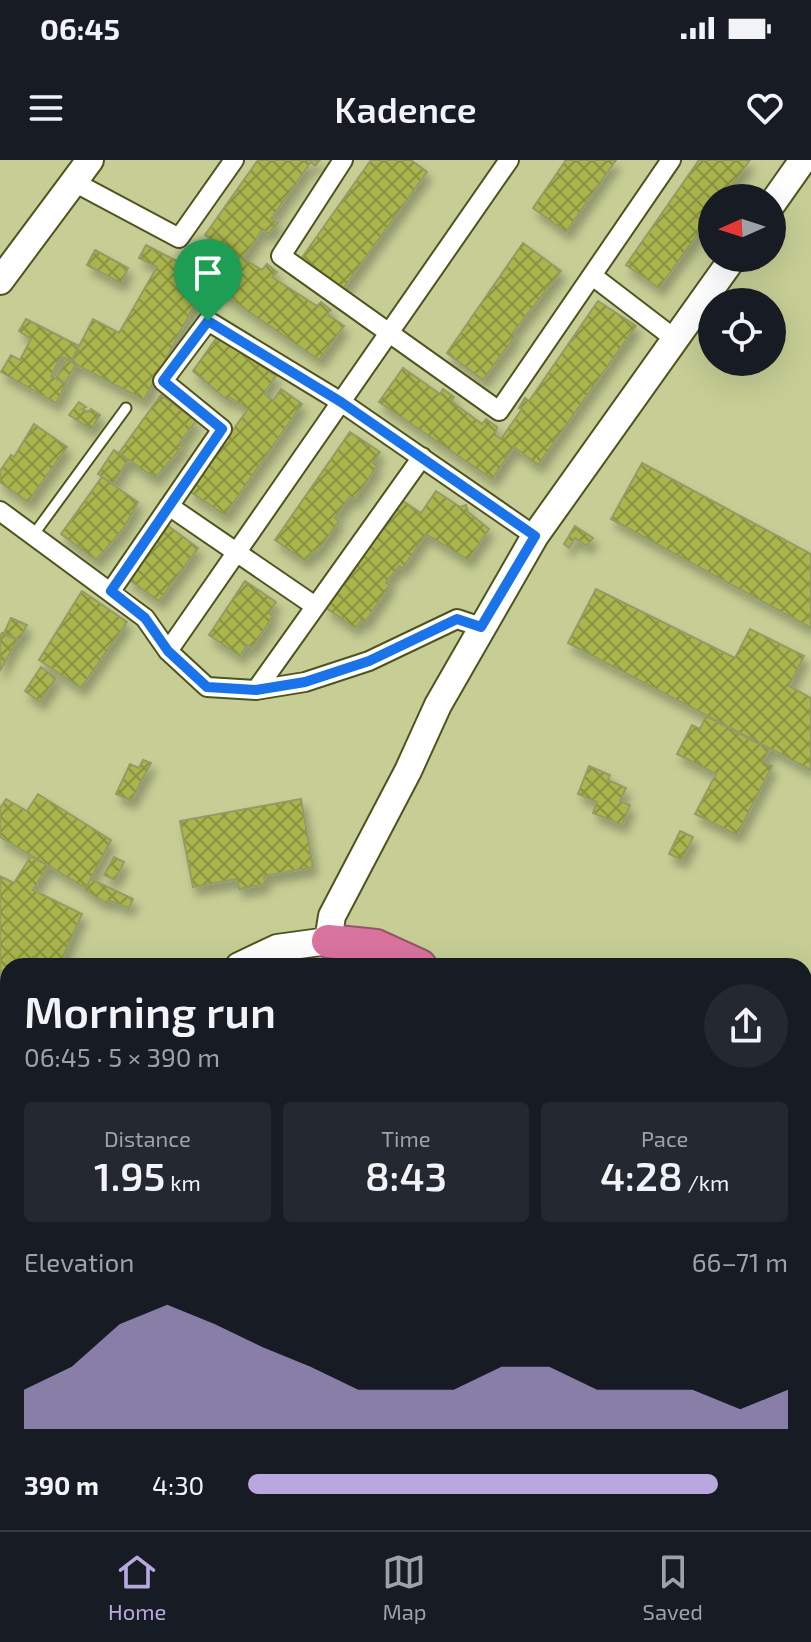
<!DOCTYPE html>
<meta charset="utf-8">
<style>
:root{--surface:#171b24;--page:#242831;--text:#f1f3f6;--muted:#9ea1a6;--line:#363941;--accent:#b9a8e0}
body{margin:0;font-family:"Exo 2",sans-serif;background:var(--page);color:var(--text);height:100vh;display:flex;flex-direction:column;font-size:30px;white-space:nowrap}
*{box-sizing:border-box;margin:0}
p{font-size:26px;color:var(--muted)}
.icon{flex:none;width:44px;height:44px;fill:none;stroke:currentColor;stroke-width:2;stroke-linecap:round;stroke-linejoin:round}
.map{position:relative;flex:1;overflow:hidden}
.details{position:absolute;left:0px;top:798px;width:812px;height:572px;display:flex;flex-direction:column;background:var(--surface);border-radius:24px 24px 0 0;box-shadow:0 8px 32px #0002}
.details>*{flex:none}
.needle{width:52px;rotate:267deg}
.controls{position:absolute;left:698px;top:24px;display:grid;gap:16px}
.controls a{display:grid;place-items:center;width:88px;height:88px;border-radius:50%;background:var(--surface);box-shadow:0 8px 32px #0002;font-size:40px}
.pin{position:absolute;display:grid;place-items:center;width:68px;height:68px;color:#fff;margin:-82px -34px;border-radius:50% 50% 50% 0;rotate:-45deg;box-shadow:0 0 8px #0007}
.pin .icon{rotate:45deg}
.round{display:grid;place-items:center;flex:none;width:84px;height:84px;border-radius:42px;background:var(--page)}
.headline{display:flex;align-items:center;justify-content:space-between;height:136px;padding:0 24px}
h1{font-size:44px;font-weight:600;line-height:60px}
.metrics{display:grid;grid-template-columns:repeat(3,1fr);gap:12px;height:136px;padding:8px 24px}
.metrics div{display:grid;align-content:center;border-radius:8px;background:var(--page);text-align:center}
.metrics b{font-size:40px;font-weight:600}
.metrics small{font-size:22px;font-weight:400}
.metrics p{font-size:22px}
.chart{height:224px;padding:16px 24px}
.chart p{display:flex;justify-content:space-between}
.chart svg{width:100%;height:144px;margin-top:8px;fill:var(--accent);opacity:.7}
ul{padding:0 24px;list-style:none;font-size:26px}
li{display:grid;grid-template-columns:128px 96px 1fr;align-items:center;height:60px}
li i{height:20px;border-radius:10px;background:var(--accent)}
.status{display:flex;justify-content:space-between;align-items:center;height:56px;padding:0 40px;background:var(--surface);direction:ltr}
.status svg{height:22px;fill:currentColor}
header{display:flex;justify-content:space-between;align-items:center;height:104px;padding:0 24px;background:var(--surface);font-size:36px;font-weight:600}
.tabs{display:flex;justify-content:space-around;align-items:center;height:112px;border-top:2px solid var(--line);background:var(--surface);font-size:22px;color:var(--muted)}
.tabs a{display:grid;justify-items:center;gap:4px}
.tabs .active{color:var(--accent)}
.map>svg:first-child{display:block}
</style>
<div class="status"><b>06:45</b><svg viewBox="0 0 49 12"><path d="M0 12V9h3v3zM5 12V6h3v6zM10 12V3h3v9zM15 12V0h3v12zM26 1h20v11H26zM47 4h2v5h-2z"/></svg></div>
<header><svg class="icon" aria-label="menu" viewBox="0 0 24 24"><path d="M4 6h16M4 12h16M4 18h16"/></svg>Kadence<svg class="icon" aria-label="heart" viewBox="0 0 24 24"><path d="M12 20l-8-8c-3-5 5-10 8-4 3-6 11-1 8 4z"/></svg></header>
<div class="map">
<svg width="811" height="1370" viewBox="0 0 811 1370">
<defs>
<pattern id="building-cross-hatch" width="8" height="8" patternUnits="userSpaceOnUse" patternTransform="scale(2)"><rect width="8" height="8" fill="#abb54e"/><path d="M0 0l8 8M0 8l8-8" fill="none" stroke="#8a933f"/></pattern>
<filter id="shadow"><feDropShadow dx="4.5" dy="8" stdDeviation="4" flood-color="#0004"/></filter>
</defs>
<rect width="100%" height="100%" fill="#c6ce95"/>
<path fill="url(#building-cross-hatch)" stroke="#949b65" stroke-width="2" filter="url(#shadow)" d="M258,0H320L315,6L311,2L271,59L278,63L268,74L263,69L243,98L262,110L267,104L277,112L272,117L317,146L321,142L331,150L327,154L344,166L319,200L207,123L230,92L205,75Z
M371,0H411L427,12L343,129L301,99Z
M566,0H616L566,72L533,48Z
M699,0H750L723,38H712V54L659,128L626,105Z
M523,83L561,111L512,174L515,176L483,220L447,193Z
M146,85L209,118L144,240L71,202L93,159L119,173L157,107L139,98Z
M95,90L128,108L121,123L87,105Z
M598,141L636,166L538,305L514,287L492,319L379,242L403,208L440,234L443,229L454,237L451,241L482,264L486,259L497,267L495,275L501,279L522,249L519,248L525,238L529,241Z
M26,159L79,186L71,202L61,196L51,216L66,224L56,243L1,212L11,195L20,200L31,179L19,171Z
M218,176L276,216L264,233L273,241L281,229L302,244L225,355L189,331L248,249L229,237L227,240L193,211Z
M67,199L76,204L65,223L56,218Z
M161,235L196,261L179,284L183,286L155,318L119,293Z
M79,242L86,247L82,249L88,252L91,249L100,255L91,269L69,255Z
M34,264L67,287L28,342L0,322V311L11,295L14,297Z
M350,272L380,292L373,303L377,306L355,339L350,336L335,358L339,361L316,393L313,391L305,401L275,380Z
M114,290L128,300L113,324L98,314Z
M642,303L811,394V468L611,359Z
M102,317L138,342L124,368L96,400L61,374Z
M436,331L460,347L466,345L468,352L489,369L468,400L426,374L403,408L399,406L386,423L390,425L365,462L361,460L355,468L326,448L400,339L421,353Z
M167,365L198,388L159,441L128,419Z
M575,366L593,378L587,386L575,378L569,388L564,384Z
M245,421L276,442L269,453L273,456L252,488L247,485L240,496L209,475Z
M596,429L735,498L750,469L804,496L789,526L811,538V610L568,483Z
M82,431L127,462L81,528L39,500Z
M11,458L27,465L19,480L4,473Z
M2,473L17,480L0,511V476Z
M41,507L56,518L40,542L25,531Z
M706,556L769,589L763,602L772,606L737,675L695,654L716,614L677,594L692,565L700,569Z
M143,600L151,603L131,641L116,634L130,604L139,608Z
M589,606L610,615L608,620L626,628L620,641L630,645L622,665L593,653L597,642L578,634Z
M38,634L111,680L86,728L0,677V648L6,639L27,651Z
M301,639L313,707L264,716L265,724L239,729L237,719L193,727L180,661Z
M680,671L693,677L682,700L669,694Z
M31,696L48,706L33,730L82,754L59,806L33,797L29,806H8V814L0,810V716L14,723Z
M114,697L124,702L115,720L104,715Z
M91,719L133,739L129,748L108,740L106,743L85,730Z
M0,810L8,814V843L0,839Z
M662,1362H769V1370H661Z"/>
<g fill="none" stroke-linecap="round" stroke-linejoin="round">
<defs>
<path id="lane" d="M34,374L126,248"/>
<path id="street" d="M343,0L281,96L499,251L671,0
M74,22L179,78L234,0
M594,117L675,179
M169,346L315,446
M0,351L145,458L168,491L207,527L256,530L305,522L369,501L457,459L481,467
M111,431L222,269L163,221L208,161L341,242L535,376
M168,491L509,0
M256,530L422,297"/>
<path id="secondary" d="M772,44L803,0
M0,121L90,0
M239,806L277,788L328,781L332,756L408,611L438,545L535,376L733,98
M13,1370L15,1362"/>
<path id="highway" d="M328,781L376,786L420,806
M804,863L811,861
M804,899L811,897
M0,1156L8,1152
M0,1185L8,1182
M44,1362L46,1370
M394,1370L401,1362"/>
</defs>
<use href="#lane" stroke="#4f541f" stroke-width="13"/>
<use href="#street" stroke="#4f541f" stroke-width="22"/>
<use href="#secondary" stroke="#4f541f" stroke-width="30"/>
<use href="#highway" stroke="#96566a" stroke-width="36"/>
<use href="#lane" stroke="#fff" stroke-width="9"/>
<use href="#street" stroke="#fff" stroke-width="18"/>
<use href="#secondary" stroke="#fff" stroke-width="26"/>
<use href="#highway" stroke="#d9749f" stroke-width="32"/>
</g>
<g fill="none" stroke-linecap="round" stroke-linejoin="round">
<defs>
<path id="route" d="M208,161L341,242L535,376L481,467L457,459L369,501L305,522L256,530L207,527L168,491L145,458L111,431L222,269L163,221Z"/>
</defs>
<use href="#route" stroke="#fff" stroke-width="16"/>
<use href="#route" stroke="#1a73e8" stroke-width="10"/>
</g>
</svg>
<div class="controls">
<a><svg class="needle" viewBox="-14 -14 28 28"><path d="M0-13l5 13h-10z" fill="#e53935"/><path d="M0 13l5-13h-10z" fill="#9ea1a6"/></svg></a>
<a><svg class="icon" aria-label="locate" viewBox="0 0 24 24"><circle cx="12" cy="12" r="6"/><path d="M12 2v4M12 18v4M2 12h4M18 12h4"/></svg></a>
</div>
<div class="pin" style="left:208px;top:161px;background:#1e9e55"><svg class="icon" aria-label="arrive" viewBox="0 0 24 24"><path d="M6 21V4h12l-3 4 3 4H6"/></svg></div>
<section class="details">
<div class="headline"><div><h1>Morning run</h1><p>06:45 · 5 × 390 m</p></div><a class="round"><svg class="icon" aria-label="share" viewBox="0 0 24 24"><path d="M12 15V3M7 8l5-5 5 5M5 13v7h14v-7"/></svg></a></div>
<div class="metrics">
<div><p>Distance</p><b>1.95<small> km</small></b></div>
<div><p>Time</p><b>8:43</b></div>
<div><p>Pace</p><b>4:28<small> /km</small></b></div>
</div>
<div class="chart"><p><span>Elevation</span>66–71 m</p>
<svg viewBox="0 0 160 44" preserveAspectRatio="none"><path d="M0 44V32L10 25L20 12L30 6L40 12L50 19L60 25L70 32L80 32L90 32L100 25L110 25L120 32L130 32L140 32L150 38L160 32V44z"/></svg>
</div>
<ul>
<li><b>390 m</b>4:30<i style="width:87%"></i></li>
</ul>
</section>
</div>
<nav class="tabs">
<a class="active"><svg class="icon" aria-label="home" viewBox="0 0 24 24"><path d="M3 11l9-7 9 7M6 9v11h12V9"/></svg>Home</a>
<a><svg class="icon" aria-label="map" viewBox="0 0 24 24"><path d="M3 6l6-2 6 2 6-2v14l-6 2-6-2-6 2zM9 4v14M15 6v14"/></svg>Map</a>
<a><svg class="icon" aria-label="saved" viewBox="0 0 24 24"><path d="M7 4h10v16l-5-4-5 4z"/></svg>Saved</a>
</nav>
